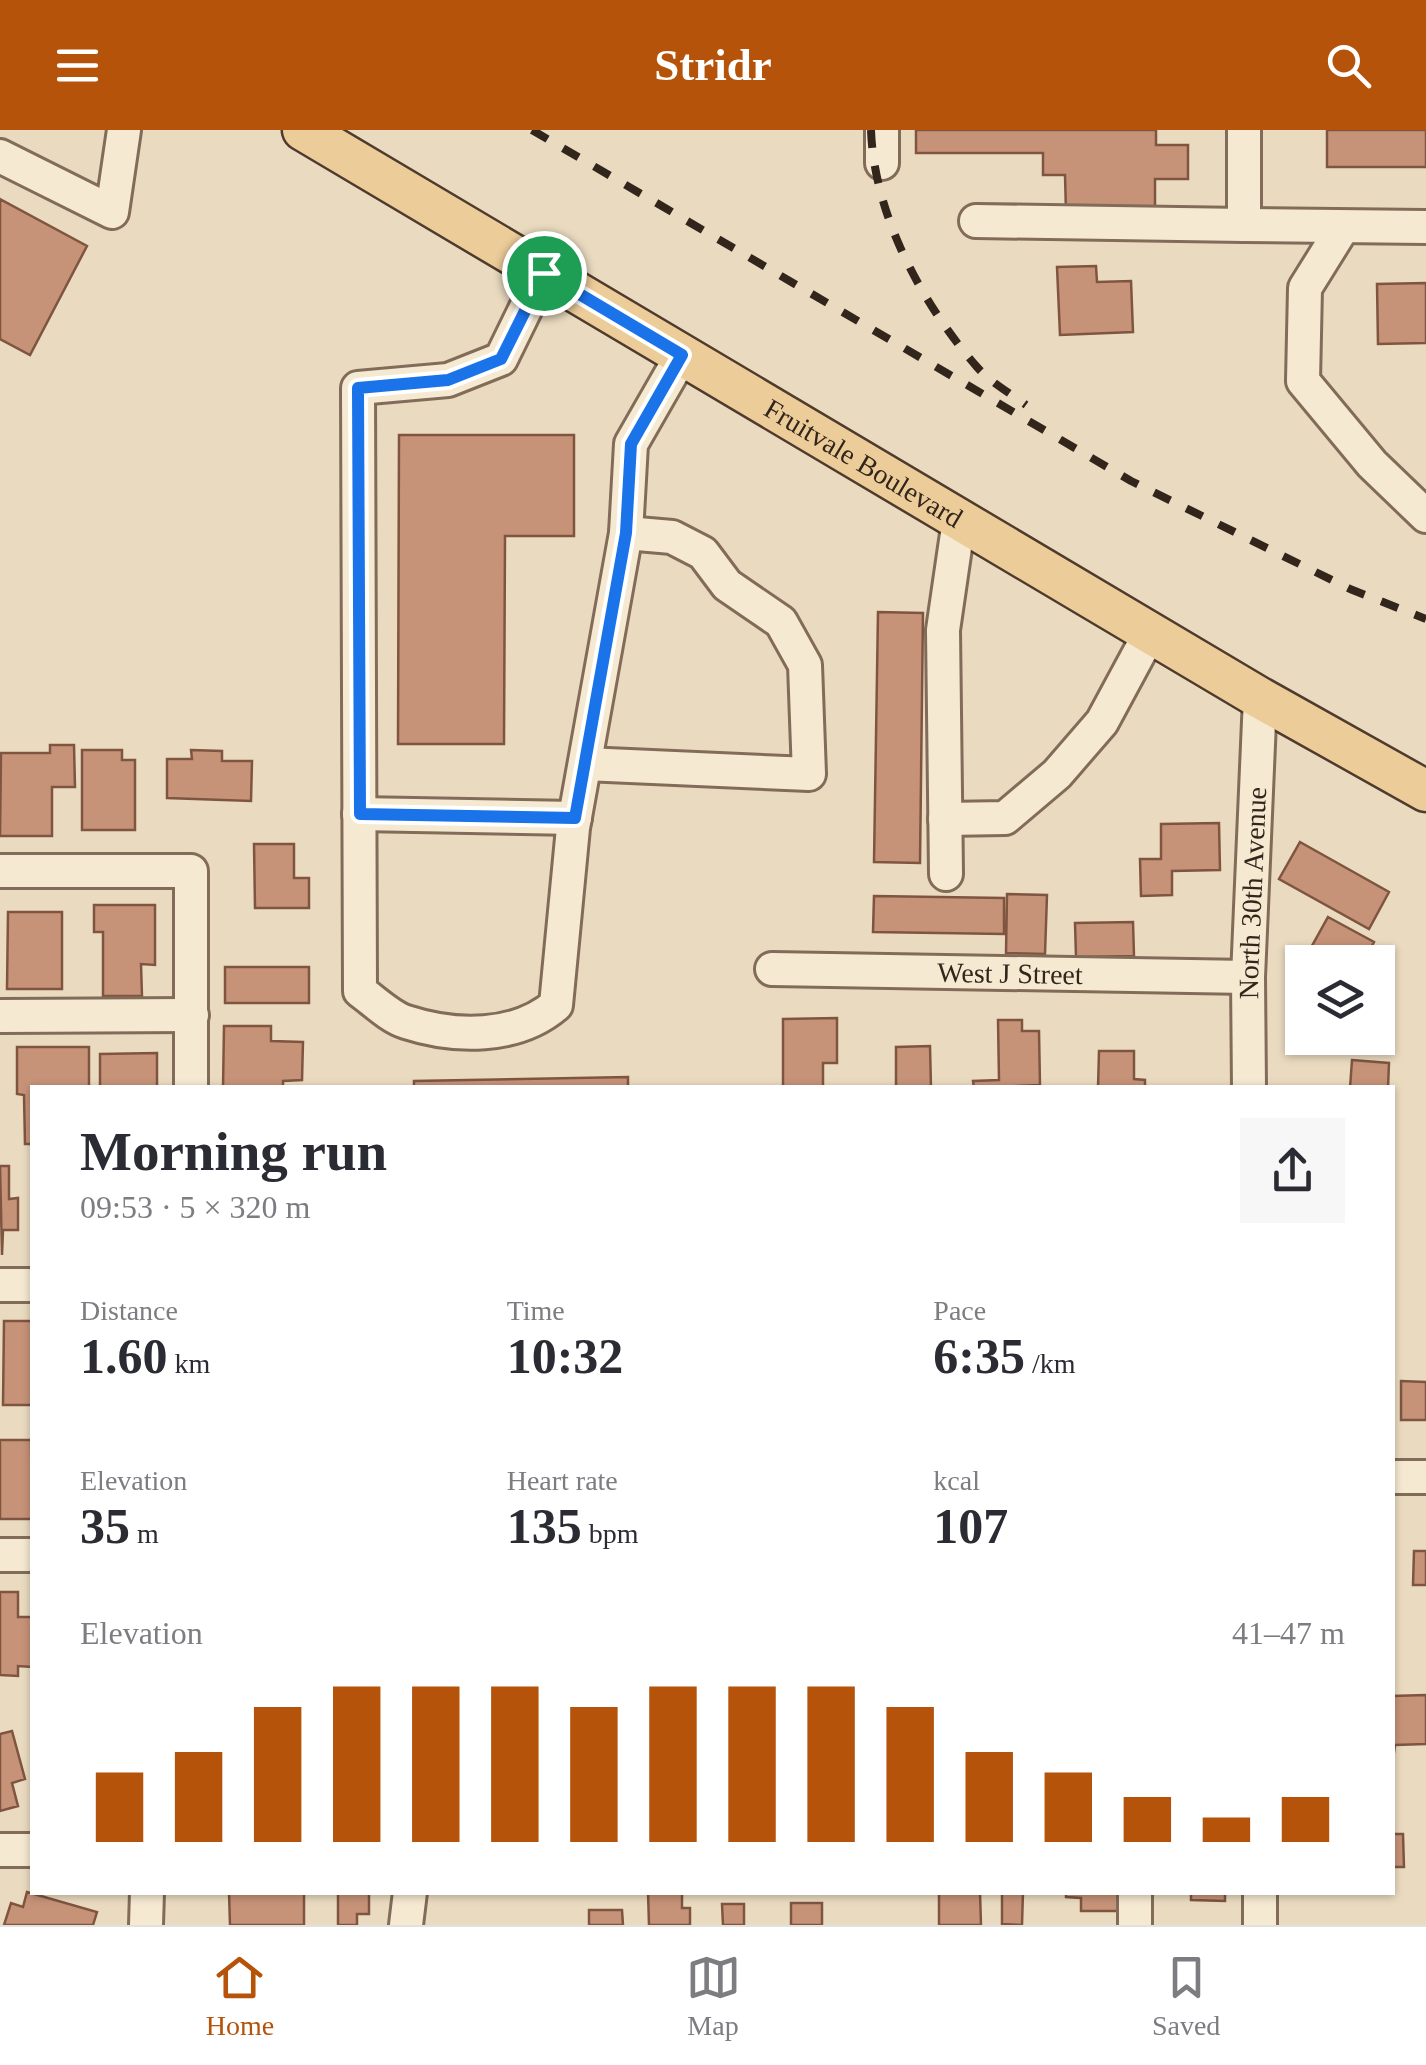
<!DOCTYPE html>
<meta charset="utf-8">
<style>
:root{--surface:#fff;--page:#f7f7f7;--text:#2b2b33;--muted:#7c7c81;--line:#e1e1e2;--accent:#b45309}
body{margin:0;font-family:Georgia,serif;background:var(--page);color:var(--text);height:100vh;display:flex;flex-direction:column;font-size:38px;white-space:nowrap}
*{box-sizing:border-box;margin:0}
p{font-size:32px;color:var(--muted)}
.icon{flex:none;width:55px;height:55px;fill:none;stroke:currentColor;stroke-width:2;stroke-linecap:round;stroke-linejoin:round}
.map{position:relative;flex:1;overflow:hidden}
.details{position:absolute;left:30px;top:955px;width:1365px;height:810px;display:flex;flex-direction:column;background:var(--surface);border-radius:0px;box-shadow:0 2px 8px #0004}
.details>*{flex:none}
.tools{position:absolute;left:1285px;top:815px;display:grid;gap:20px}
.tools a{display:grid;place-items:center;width:110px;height:110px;border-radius:0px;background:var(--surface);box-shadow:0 2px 8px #0004;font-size:50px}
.pin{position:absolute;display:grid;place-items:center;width:85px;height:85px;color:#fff;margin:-42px;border:5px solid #fff;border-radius:50%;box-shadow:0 2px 10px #0007}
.round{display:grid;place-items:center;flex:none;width:105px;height:105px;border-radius:0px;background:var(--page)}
.head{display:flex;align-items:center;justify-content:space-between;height:170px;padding:0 50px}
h1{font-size:55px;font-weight:700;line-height:75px}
.stats{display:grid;grid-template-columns:repeat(3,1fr);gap:15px;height:170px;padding:10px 50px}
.stats div{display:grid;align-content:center}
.stats b{font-size:50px;font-weight:700}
.stats small{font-size:28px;font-weight:400}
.stats p{font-size:28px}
.chart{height:280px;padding:20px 50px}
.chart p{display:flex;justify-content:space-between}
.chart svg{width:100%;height:180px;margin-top:10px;stroke:var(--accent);stroke-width:6}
header{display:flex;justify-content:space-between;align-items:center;height:130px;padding:0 50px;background:var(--accent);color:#fff;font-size:45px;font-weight:700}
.tabs{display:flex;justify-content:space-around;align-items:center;height:140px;border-top:2px solid var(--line);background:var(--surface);font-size:28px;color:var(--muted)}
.tabs a{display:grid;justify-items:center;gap:5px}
.tabs .active{color:var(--accent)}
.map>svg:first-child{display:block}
</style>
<header><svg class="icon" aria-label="menu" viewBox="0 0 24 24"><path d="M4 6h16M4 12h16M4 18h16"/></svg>Stridr<svg class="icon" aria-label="search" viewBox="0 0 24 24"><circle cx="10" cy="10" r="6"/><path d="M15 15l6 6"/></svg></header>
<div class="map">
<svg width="1426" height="1795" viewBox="0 0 1426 1795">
<rect width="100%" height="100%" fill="#eadbc0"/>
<path fill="#c69378" stroke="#7f5540" stroke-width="2.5" d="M916,0H1156V15H1188V49H1155V82L1066,83L1065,45H1043V23H916Z
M1327,0H1426V37H1327Z
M0,69L87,116L30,225L0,209Z
M1096,136L1097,152L1131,151L1133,202L1060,205L1057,137Z
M1426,153V213L1378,214L1377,154Z
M399,305H574V406H505L504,614H398Z
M878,482L923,483L920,733L874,732Z
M50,615H74L75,657H52V706H0L1,623H50Z
M82,620H122V630H135V700H82Z
M191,620L222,621V631H252L251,671L167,668V629H192Z
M1219,693L1220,740L1172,741V765L1141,766L1140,729H1161V694Z
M1300,712L1389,762L1369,799L1279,749Z
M254,714H294V748H309V778H255Z
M1007,764L1047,765L1045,824L1006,823Z
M874,766L1004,768V804L873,802Z
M94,775H155V835L141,834L142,866H103V802H94Z
M8,782H62V859H7Z
M1328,787L1374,812L1363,832H1303Z
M1133,792L1134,826L1076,827L1075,793Z
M225,837H309V873H225Z
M837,888V933H823V958H783V889Z
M998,890H1022V901H1039L1040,955L974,958L973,951L999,950Z
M224,896H271V911L303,912L302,950L283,951V958H223Z
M930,916L931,958H896V917Z
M17,917H89V958H32V1014H25L24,965L17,964Z
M1099,921H1134V949L1145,950V958H1098Z
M157,923V958H100V924Z
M1352,930L1389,933L1388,958H1350Z
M628,947V958H414V951Z
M0,1036H9V1069L18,1068V1100H3L2,1125Z
M4,1191H32V1275H3Z
M1401,1251L1426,1252V1290H1401Z
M0,1310H31L32,1389H0Z
M1414,1421H1426V1455H1413Z
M0,1462H18V1487H32V1537L18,1536V1546L0,1545Z
M1426,1565V1614L1395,1615L1392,1637V1566Z
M12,1601L25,1649L12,1653L18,1676L0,1681V1604Z
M1392,1678L1394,1704H1403L1404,1737H1392Z
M27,1762L97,1782L93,1795H4L11,1773L23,1777Z
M229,1762H304V1795H230Z
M338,1762H369V1784H357V1795H338Z
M648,1762H682V1778H690V1795H649Z
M939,1762H980L981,1795H939Z
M1002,1762H1023L1022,1795L1002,1794Z
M1066,1762H1118V1781H1081V1768L1066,1767Z
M1191,1762H1225V1771L1191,1770Z
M791,1773H822V1795H791Z
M722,1774H744V1795H723Z
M589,1780H622L623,1795H589Z"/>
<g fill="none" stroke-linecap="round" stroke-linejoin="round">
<defs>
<g id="minor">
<path d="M0,26L112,82L124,0"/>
<path d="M882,33V0"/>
<path d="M976,91L1244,95V0"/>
<path d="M1244,95L1426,97"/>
<path d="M1343,97L1305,158L1303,251L1372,334L1426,386"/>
<path d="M543,143L501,229L448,250L358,258L360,861C374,871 390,887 406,892C455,908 516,909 556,875L573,698L626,403L631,314L682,225"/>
<path d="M585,634L809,644L805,535L781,492L727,455L703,423L672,407L626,403"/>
<path d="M359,684L575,688"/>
<path d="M945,689L1005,688L1057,644L1102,592L1150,503"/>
<path d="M0,741H191V958"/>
<path d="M946,744L943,500L959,390"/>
<path id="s1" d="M772,839L1248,847"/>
<path d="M0,886L192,885"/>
<path id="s2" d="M1249,958L1248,847L1260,568"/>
<path d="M0,1155H32"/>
<path d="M1392,1347H1426"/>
<path d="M0,1425H32"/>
<path d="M0,1720H32"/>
<path d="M1135,1762V1795"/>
<path d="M1260,1762V1795"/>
<path d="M146,1795L147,1762"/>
<path d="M406,1795L410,1762"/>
</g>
<g id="major">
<path id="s3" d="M303,0L1260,568L1426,661"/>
</g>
</defs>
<use href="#minor" stroke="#826c59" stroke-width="38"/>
<use href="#major" stroke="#4f3b2d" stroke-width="45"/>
<use href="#minor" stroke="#f6e9d2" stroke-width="32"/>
<use href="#major" stroke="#eccc99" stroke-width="40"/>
<path stroke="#32261c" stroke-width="8" stroke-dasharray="18 18" stroke-linecap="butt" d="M532,0L1131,351L1350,459L1426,489
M871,0C874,85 922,174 977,237C990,252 1010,263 1026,275"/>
</g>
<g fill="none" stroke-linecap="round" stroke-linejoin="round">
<defs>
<path id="route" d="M544,143L682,225L631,314L626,403L575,688L360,684L358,258L448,250L501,229Z"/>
</defs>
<use href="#route" stroke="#fff" stroke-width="20"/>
<use href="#route" stroke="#1a73e8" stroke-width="12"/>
</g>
<g text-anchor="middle" stroke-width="8" stroke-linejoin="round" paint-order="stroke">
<g font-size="28" fill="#32261c" stroke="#f2e5ce">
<text dy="10" stroke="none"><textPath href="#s3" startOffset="652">Fruitvale Boulevard</textPath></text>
<text dy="10" stroke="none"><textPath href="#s2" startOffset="195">North 30th Avenue</textPath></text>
<text dy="10" stroke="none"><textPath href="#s1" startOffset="238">West J Street</textPath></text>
</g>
</g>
</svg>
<div class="tools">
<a><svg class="icon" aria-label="layers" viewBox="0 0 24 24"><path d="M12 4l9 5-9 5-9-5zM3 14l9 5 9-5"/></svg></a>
</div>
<div class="pin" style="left:544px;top:143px;background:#1e9e55"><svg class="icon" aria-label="arrive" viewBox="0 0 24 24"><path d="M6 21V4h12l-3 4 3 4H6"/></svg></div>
<section class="details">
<div class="head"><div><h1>Morning run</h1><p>09:53 · 5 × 320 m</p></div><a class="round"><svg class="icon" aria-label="share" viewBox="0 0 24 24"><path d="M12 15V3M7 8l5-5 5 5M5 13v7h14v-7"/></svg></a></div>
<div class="stats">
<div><p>Distance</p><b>1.60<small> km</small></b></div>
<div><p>Time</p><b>10:32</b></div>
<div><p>Pace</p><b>6:35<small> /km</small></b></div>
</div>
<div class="stats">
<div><p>Elevation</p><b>35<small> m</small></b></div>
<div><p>Heart rate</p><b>135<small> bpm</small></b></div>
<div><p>kcal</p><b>107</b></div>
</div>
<div class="chart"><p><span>Elevation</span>41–47 m</p>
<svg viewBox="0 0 160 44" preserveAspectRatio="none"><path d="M5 44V27M15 44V22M25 44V11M35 44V6M45 44V6M55 44V6M65 44V11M75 44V6M85 44V6M95 44V6M105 44V11M115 44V22M125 44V27M135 44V33M145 44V38M155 44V33"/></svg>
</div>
</section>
</div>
<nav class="tabs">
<a class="active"><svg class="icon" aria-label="home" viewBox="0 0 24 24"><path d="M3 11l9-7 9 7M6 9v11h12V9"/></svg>Home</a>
<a><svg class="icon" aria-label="map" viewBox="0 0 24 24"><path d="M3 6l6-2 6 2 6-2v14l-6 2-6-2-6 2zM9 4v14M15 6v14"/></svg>Map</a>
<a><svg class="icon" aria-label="saved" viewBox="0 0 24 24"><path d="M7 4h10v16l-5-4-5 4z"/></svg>Saved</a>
</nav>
